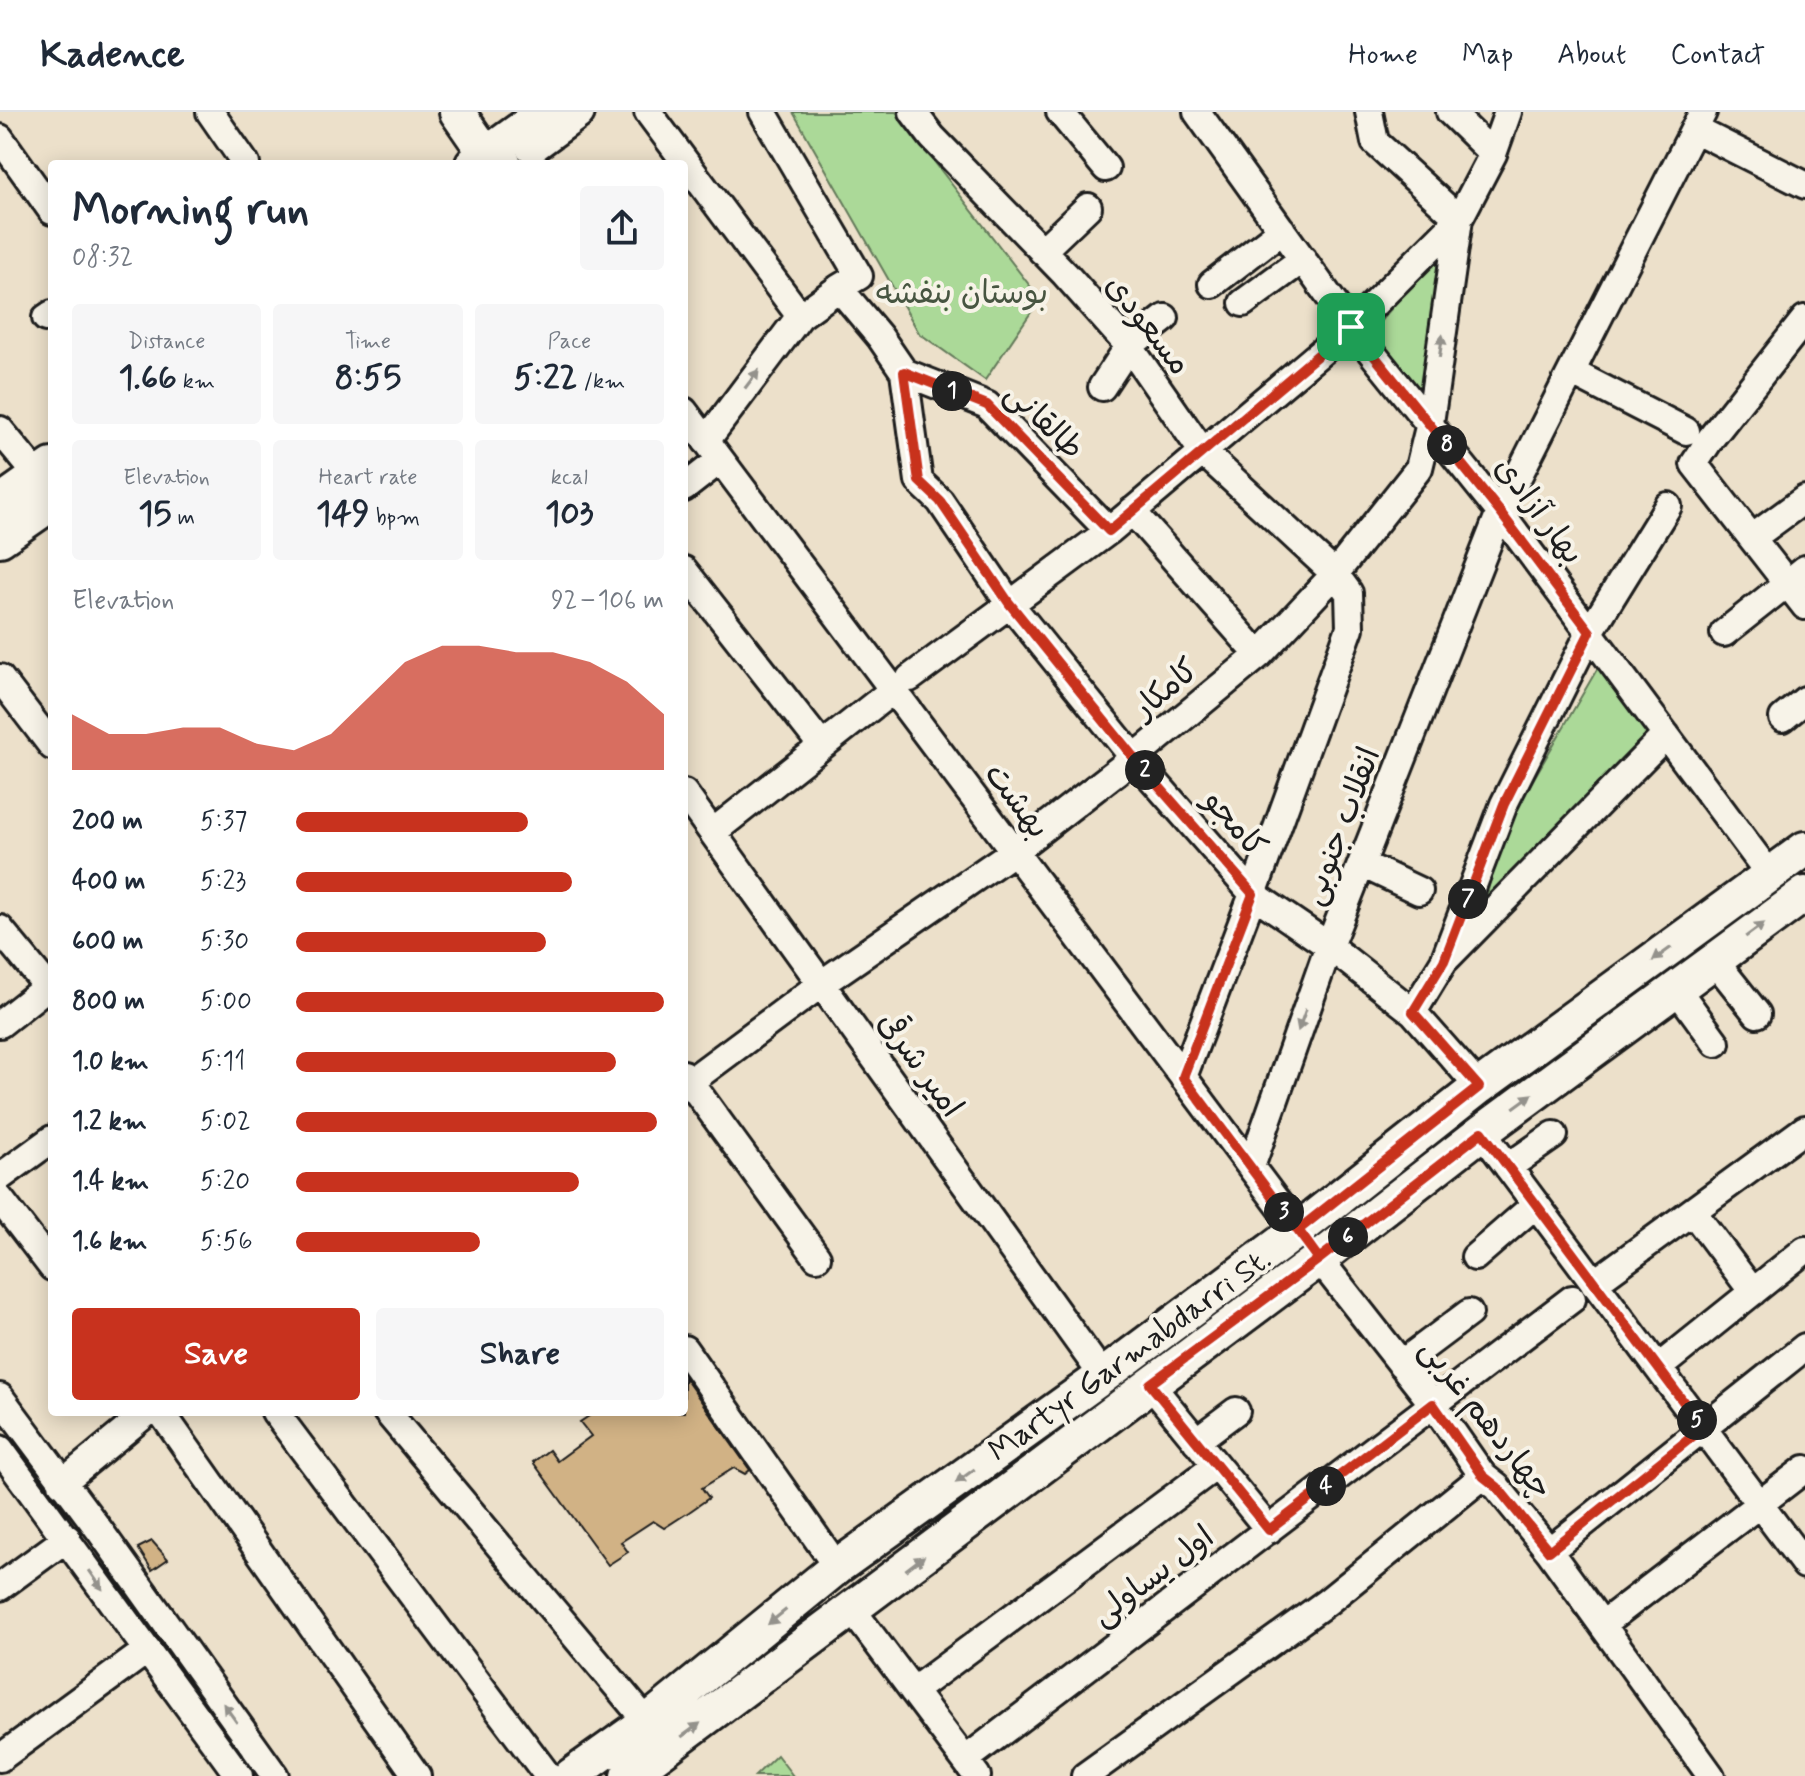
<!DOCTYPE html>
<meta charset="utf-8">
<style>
:root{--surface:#fff;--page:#f6f6f7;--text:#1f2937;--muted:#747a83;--line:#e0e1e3;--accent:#c8321e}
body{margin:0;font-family:Mynerve,"Playpen Sans Arabic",sans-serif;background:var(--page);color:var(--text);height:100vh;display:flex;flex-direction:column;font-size:30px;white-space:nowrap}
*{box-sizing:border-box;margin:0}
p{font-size:26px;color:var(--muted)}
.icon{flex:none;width:44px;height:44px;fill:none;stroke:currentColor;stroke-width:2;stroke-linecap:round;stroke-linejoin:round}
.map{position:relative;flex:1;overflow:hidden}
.sheet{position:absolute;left:48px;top:48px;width:640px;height:1256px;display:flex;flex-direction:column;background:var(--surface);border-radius:8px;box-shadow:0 4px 20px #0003}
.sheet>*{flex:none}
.pin{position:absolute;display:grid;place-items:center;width:68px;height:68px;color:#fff;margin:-34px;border-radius:16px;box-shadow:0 4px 12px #0006}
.km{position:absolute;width:40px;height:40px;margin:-20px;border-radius:50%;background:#222;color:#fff;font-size:22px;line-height:40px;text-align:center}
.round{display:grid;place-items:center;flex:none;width:84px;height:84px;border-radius:8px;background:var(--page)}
.headline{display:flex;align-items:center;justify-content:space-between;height:136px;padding:0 24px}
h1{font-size:44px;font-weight:700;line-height:60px}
.stats{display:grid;grid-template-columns:repeat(3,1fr);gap:12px;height:136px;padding:8px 24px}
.stats div{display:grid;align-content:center;border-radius:8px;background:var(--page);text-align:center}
.stats b{font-size:34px;font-weight:700}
.stats small{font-size:22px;font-weight:400}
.stats p{font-size:22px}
.chart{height:224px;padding:16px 24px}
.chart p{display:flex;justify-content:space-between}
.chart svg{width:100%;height:144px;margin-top:8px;fill:var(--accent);opacity:.7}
.button{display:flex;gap:16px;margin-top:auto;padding:16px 24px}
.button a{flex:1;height:92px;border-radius:8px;background:var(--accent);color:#fff;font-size:32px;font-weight:700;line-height:92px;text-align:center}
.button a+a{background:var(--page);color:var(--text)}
ul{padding:0 24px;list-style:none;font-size:26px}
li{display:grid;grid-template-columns:128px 96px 1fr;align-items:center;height:60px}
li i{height:20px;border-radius:10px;background:var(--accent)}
header{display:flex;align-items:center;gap:48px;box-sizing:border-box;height:112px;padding:0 40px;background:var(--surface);border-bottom:2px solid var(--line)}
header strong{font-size:38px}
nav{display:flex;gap:44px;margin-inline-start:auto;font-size:28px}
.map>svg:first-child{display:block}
</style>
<header>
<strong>Kadence</strong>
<nav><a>Home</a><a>Map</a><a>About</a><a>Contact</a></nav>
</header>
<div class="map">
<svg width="1805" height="1664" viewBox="0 0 1805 1664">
<rect width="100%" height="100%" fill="#ece0ca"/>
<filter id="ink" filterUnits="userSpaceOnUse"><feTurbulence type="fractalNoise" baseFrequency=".0125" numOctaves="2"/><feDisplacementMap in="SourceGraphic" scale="16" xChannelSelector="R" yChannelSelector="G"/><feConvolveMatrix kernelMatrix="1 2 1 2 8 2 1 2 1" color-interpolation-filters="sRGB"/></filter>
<g filter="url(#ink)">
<path fill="#abd998" stroke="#647a5a" stroke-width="2" d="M793,0H896L1040,187L985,268L919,221Z
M1445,134L1420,277L1372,219Z
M1600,552L1653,621L1482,805L1500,725Z
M777,1643L793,1664H755Z"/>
<path fill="#d1b285" stroke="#1c1c1c" stroke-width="2" d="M684,1265L750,1358L745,1362L734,1356L702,1376L709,1386L689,1400L664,1416L653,1409L621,1430L628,1440L608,1453L533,1350L549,1338L557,1349L591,1324L580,1310L595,1300H684Z
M152,1429L168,1447L152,1458L138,1436Z"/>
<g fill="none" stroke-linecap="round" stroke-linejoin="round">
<defs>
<path id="minor" d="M210,0L246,52
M648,0L800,204
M763,0L859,164L839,176L880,225L904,260L987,293L1109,419
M913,0L932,25L1065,162L1129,234L1202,339L1335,462L1349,481L1350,516L1253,782L1183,965
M1060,0L1106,56
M1197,0L1351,215L1500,400L1770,763
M1369,0L1375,30L1459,107
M1450,0L1493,42
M1694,17L1805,73
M0,26L52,99
M1042,139L1088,95
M1212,172L1282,118
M1243,191L1303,147
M46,206L52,202
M1805,207L1711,326L1694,352L1805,494
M904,260L919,369L940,389L1009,491L1134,646L1253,782L1329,834L1413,900L1479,975
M1571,260L1686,319
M1102,275L1129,234L1165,206
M684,299L1298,1118
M0,318L38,364
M706,329L800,204L839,176
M684,376L720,348
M1132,399L1259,543
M1752,426L1805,387
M684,458L822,634
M1724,521L1805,457
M0,566L52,634
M910,566L1109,419L1351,215L1459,107
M1783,606L1805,588
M684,681L1103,1264
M713,720L893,578
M1362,752L1419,779
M0,817L52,880
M1714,848L1757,902
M1444,849L1504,692L1590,520L1668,394
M1676,876L1716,931
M1413,900L1444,849L1666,623
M0,912L52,871
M684,962L817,1145
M684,974L821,872L1014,739L1134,646L1259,543L1335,462L1419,356L1430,311L1459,107L1493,42L1508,0
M1482,1020L1805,1453
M1251,1055L1329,834L1500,400L1703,0
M1508,1055L1554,1023
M0,1065L52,1027
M0,1087L52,1155
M1693,1100L1753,1180
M1475,1145L1536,1092
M1319,1147L1433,1292L1483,1364L1497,1375L1549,1439L1711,1664
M1594,1171L1805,1017
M684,1237L837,1455
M1401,1252L1469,1201
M1658,1256L1805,1138
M1150,1272L1269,1418
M0,1285L100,1419L275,1664
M161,1300L417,1664
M275,1300L548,1664
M387,1300L647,1610
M1196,1329L1236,1299
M0,1337L239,1664
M62,1371L148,1300
M1549,1439L1805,1235
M0,1475L67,1426
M853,1499L977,1664
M1603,1512L1805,1357
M913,1579L1216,1354
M0,1646L146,1539
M965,1648L1572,1187
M1085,1664L1327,1490L1483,1364"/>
<path id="major" d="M457,0L486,42L504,52
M532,33L577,0
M473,52L545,0
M0,391L52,354
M0,427L52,391
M571,1664L647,1610L837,1455L1103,1264L1298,1118L1479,975L1805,737
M628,1664L1319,1147L1482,1020L1805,782"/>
</defs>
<use href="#minor" stroke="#1c1c1c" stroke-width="32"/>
<use href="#major" stroke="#1c1c1c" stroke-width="40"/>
<use href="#minor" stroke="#f7f3e8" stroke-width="26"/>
<use href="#major" stroke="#f7f3e8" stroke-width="34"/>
</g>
<defs><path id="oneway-solid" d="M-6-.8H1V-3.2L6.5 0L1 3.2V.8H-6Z" transform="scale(2)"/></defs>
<g fill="#94928c">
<use href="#oneway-solid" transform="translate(1441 234) rotate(-82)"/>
<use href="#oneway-solid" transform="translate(752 267) rotate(-53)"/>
<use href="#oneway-solid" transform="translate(1755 818) rotate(-36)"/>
<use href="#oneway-solid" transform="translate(1662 842) rotate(144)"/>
<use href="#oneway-solid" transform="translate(1302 908) rotate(110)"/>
<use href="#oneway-solid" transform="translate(1523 989) rotate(-36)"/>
<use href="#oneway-solid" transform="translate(965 1364) rotate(144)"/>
<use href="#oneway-solid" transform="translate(915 1451) rotate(-37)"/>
<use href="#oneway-solid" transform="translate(96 1468) rotate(55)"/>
<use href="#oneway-solid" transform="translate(777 1505) rotate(141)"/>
<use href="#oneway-solid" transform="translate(230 1601) rotate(-126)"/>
<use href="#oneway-solid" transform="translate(691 1618) rotate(-36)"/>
</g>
</g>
<g fill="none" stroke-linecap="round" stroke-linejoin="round" filter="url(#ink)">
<defs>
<path id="route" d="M1351,215L1109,419L987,293L904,260L919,369L940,389L1009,491L1134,646L1253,782L1183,965L1319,1147L1150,1272L1269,1418L1433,1292L1483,1364L1497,1375L1549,1439L1703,1316L1482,1020L1319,1147L1298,1118L1479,975L1413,900L1444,849L1504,692L1590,520L1500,400L1351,215"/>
</defs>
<use href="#route" stroke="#fff" stroke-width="16"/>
<use href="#route" stroke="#c8321e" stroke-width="10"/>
</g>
<g text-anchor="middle" stroke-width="8" stroke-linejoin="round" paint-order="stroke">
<g font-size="32" fill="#475541" stroke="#f7f3e8">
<text x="962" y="191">بوستان بنفشه</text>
</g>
<g font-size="32" fill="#1c1c1c" stroke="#f7f3e8">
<text transform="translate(1149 212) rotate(52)" y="11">مسعودی</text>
<text transform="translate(1045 308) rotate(44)" y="11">طالقانی</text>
<text transform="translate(1540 398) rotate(53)" y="11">بهار آزادی</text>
<text transform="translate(1165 576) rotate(-40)" y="11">کامکار</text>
<text transform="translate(1018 688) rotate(53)" y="11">بهشت</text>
<text transform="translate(1236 711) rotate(49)" y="11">کامجو</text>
<text transform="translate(1340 714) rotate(-69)" y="11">انقلاب جنوبی</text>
<text transform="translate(921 952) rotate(54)" y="11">امیر شرقی</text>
<text transform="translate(1129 1242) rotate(-36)" y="11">Martyr Garmabdarri St.</text>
<text transform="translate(1487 1306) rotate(52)" y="11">چهاردهم غربی</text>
<text transform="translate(1152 1463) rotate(-37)" y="11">اول یساولی</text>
</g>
</g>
</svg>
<div class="pin" style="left:1351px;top:215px;background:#1e9e55"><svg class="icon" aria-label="arrive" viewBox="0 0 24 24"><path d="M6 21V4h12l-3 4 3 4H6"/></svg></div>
<b class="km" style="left:952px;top:279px">1</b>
<b class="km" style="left:1145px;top:658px">2</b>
<b class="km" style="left:1284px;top:1100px">3</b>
<b class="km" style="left:1326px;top:1374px">4</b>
<b class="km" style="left:1697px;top:1308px">5</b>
<b class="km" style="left:1348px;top:1125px">6</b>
<b class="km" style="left:1468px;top:787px">7</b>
<b class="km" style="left:1447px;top:333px">8</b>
<section class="sheet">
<div class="headline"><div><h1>Morning run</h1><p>08:32</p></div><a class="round"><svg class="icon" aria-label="share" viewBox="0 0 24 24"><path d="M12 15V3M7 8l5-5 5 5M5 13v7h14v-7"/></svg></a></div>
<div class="stats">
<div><p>Distance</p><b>1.66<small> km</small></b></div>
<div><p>Time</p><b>8:55</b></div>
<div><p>Pace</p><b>5:22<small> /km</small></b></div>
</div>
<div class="stats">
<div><p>Elevation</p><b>15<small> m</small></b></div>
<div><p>Heart rate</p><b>149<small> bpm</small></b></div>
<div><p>kcal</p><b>103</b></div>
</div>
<div class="chart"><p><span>Elevation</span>92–106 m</p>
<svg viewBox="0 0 160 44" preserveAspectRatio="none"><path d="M0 44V27L10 33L20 33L30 31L40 31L50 36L60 38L70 33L80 22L90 11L100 6L110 6L120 8L130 8L140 11L150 17L160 27V44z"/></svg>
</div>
<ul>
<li><b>200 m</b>5:37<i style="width:63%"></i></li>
<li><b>400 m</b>5:23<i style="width:75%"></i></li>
<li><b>600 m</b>5:30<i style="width:68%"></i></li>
<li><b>800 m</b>5:00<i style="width:100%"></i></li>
<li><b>1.0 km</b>5:11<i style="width:87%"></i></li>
<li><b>1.2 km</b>5:02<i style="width:98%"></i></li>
<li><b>1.4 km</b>5:20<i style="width:77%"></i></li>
<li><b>1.6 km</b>5:56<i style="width:50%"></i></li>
</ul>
<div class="button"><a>Save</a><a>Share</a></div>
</section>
</div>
